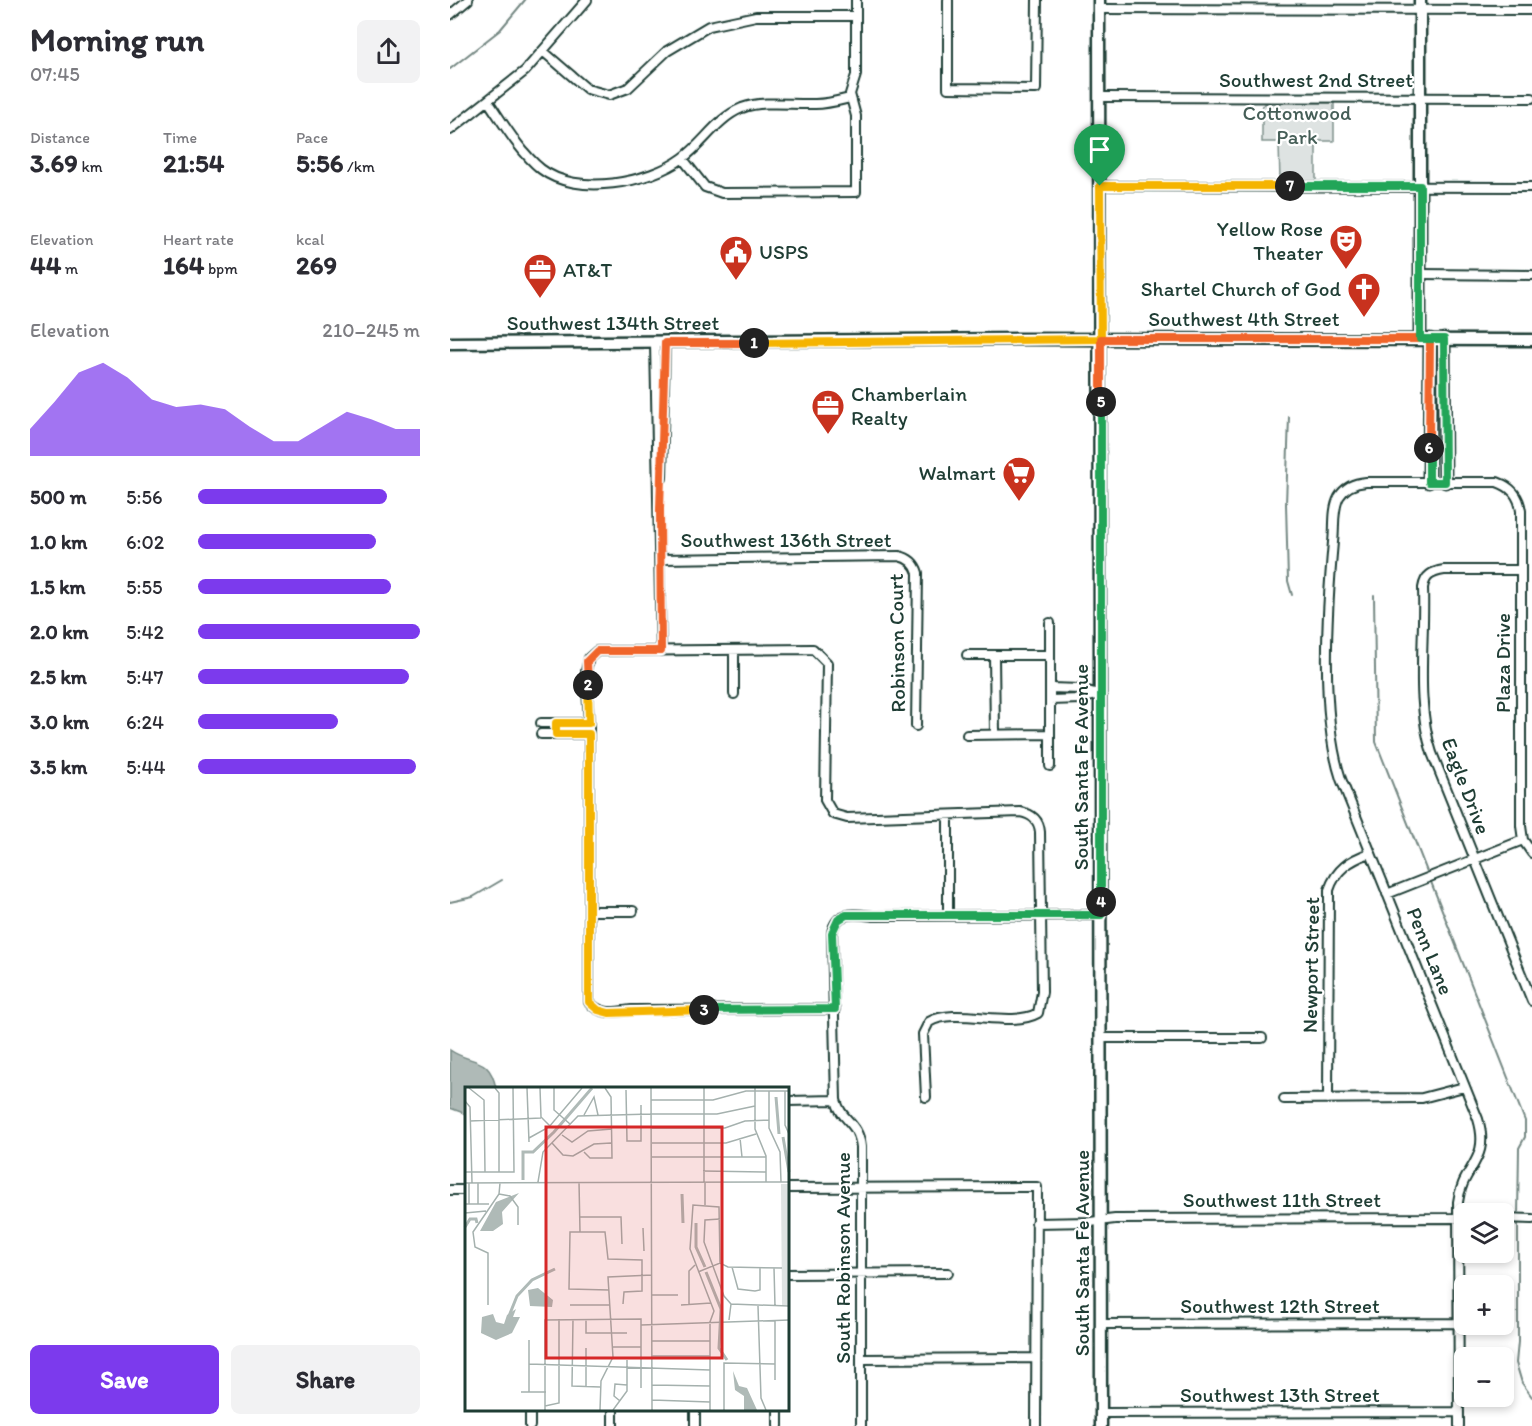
<!DOCTYPE html>
<meta charset="utf-8">
<style>
:root{--surface:#fff;--page:#f2f2f3;--text:#2b2b33;--muted:#7c7c81;--accent:#7c3aed}
body{margin:0;font-family:Itim,sans-serif;background:var(--page);color:var(--text);height:100vh;display:flex;flex-direction:column;font-size:22px;white-space:nowrap}
*{box-sizing:border-box;margin:0}
p{font-size:20px;color:var(--muted)}
.icon{flex:none;width:33px;height:33px;fill:none;stroke:currentColor;stroke-width:2;stroke-linecap:round;stroke-linejoin:round}
.map{position:relative;flex:1;overflow:hidden}
.sheet{display:flex;flex-direction:column;background:var(--surface);width:450px}
.sheet>*{flex:none}
.tools{position:absolute;left:1004px;top:1203px;display:grid;gap:12px}
.tools a{display:grid;place-items:center;width:60px;height:60px;border-radius:9px;background:var(--surface);box-shadow:0 3px 9px #0003;font-size:30px}
.pin{position:absolute;display:grid;place-items:center;width:51px;height:51px;color:#fff;margin:-62px -26px;border-radius:50% 50% 50% 0;rotate:-45deg;box-shadow:0 0 6px #0007}
.pin .icon{rotate:45deg}
.km{position:absolute;width:30px;height:30px;margin:-15px;border-radius:50%;background:#222;color:#fff;font-size:16px;line-height:30px;text-align:center}
.round{display:grid;place-items:center;flex:none;width:63px;height:63px;border-radius:9px;background:var(--page)}
.head{display:flex;align-items:center;justify-content:space-between;height:102px;padding:0 30px}
h1{font-size:33px;font-weight:800;line-height:45px}
.figures{display:grid;grid-template-columns:repeat(3,1fr);gap:9px;height:102px;padding:6px 30px}
.figures div{display:grid;align-content:center}
.figures b{font-size:26px;font-weight:800}
.figures small{font-size:16px;font-weight:400}
.figures p{font-size:16px}
.chart{height:168px;padding:12px 30px}
.chart p{display:flex;justify-content:space-between}
.chart svg{width:100%;height:108px;margin-top:6px;fill:var(--accent);opacity:.7}
.button{display:flex;gap:12px;margin-top:auto;padding:12px 30px}
.button a{flex:1;height:69px;border-radius:9px;background:var(--accent);color:#fff;font-size:24px;font-weight:800;line-height:69px;text-align:center}
.button a+a{background:var(--page);color:var(--text)}
ul{padding:0 30px;list-style:none;font-size:20px}
li{display:grid;grid-template-columns:96px 72px 1fr;align-items:center;height:45px}
li i{height:15px;border-radius:8px;background:var(--accent)}
main{display:flex;flex:1;min-height:0}
.map>svg:first-child{display:block}
</style>
<main>
<section class="sheet">
<div class="head"><div><h1>Morning run</h1><p>07:45</p></div><a class="round"><svg class="icon" aria-label="share" viewBox="0 0 24 24"><path d="M12 15V3M7 8l5-5 5 5M5 13v7h14v-7"/></svg></a></div>
<div class="figures">
<div><p>Distance</p><b>3.69<small> km</small></b></div>
<div><p>Time</p><b>21:54</b></div>
<div><p>Pace</p><b>5:56<small> /km</small></b></div>
</div>
<div class="figures">
<div><p>Elevation</p><b>44<small> m</small></b></div>
<div><p>Heart rate</p><b>164<small> bpm</small></b></div>
<div><p>kcal</p><b>269</b></div>
</div>
<div class="chart"><p><span>Elevation</span>210–245 m</p>
<svg viewBox="0 0 160 44" preserveAspectRatio="none"><path d="M0 44V33L10 22L20 10L30 6L40 12L50 21L60 24L70 23L80 25L90 32L100 38L110 38L120 32L130 26L140 29L150 33L160 33V44z"/></svg>
</div>
<ul>
<li><b>500 m</b>5:56<i style="width:85%"></i></li>
<li><b>1.0 km</b>6:02<i style="width:80%"></i></li>
<li><b>1.5 km</b>5:55<i style="width:87%"></i></li>
<li><b>2.0 km</b>5:42<i style="width:100%"></i></li>
<li><b>2.5 km</b>5:47<i style="width:95%"></i></li>
<li><b>3.0 km</b>6:24<i style="width:63%"></i></li>
<li><b>3.5 km</b>5:44<i style="width:98%"></i></li>
</ul>
<div class="button"><a>Save</a><a>Share</a></div>
</section>
<div class="map">
<svg width="1082" height="1426" viewBox="0 0 1082 1426">
<rect width="100%" height="100%" fill="#fff"/>
<filter id="ink" filterUnits="userSpaceOnUse"><feTurbulence type="fractalNoise" baseFrequency=".0167" numOctaves="2"/><feDisplacementMap in="SourceGraphic" scale="12" xChannelSelector="R" yChannelSelector="G"/><feConvolveMatrix kernelMatrix="1 2 1 2 8 2 1 2 1" color-interpolation-filters="sRGB"/></filter>
<g filter="url(#ink)">
<path fill="#dee3e2" stroke="#7e908b" stroke-width="1.5" d="M818,102H884V141H866V182H830L829,142H812V106Z"/>
<path fill="#afbab7" stroke="#758883" stroke-width="1.5" d="M0,1050C21,1065 39,1054 46,1088H16V1114L0,1108Z"/>
<g fill="none" stroke-linecap="round" stroke-linejoin="round">
<path stroke="#758883" stroke-width="2" d="M0,69L50,30L75,0
M839,417L836,504L838,581L842,595
M924,595L926,742L1075,1121V1137L1069,1148L1068,1216
M0,902L23,897L52,880
M1068,1222V1342L1066,1363L1072,1383L1082,1397"/>
<defs>
<path id="minor" d="M498,0V88L586,89L587,0
M649,9L1082,10
M0,15L18,0
M94,52L137,89L159,95L178,88L217,51L259,26L306,16H406
M650,97L1082,98
M38,101C53,123 70,152 91,169C127,197 199,183 233,158C254,143 267,118 292,108C314,100 341,105 365,104C377,104 388,101 400,98
M0,130L75,71L137,0
M233,159L255,187L272,193L406,192V116L400,94L406,75V0
M650,186L1082,187
M969,274L1082,275
M205,343L211,651
M212,478L215,343
M210,559L449,556C459,558 465,563 468,573L466,726
M1071,570H994C982,572 975,575 973,588C975,642 965,701 982,753L1082,1001
M600,623V766
M284,650V694
M517,655H600
M544,655L545,734
M600,688L631,689L648,694
M600,700L631,699L649,694
M91,723H139
M91,734H139
M517,735L600,734
M498,815V915
M937,894L1073,840L1082,853
M139,911H183
M385,1009L182,1010C165,1012 151,1016 139,1002V723L136,671L139,658L147,651L363,649L377,663L375,800L383,814L397,818L570,812C582,814 589,820 590,832L592,992L588,1013C560,1029 506,1006 479,1022L473,1034L476,1097
M651,1038H812
M834,1099L972,1098L1014,1087
M878,1099L879,890C886,869 900,860 920,853
M338,1101L386,1100
M338,1188L587,1187L586,1426
M0,1190H16
M1053,1218L1082,1219
M586,1223L640,1222L665,1219L1014,1218
M338,1274L498,1273
M651,1324L1009,1323
M411,1359L585,1358
M80,1410V1426
M163,1410V1426
M245,1410V1426
M328,1410V1426
M651,1413L1009,1412
M411,1426V1147C408,1121 391,1121 386,1100L382,933C386,910 405,914 423,916L651,915
M1009,1426L1008,1202C1012,1166 1041,1162 1028,1119L891,779C870,715 877,610 883,542C885,528 882,510 889,497C895,487 904,483 916,482H1047C1061,487 1069,495 1071,511V826L1073,840"/>
<path id="tertiary" d="M970,0V339
M994,339L995,482
M979,482L980,339"/>
<path id="secondary" d="M649,0L651,1426
M0,343L577,339L1082,340"/>
</defs>
<use href="#minor" stroke="#1f3d34" stroke-width="12"/>
<use href="#tertiary" stroke="#1f3d34" stroke-width="15"/>
<use href="#secondary" stroke="#1f3d34" stroke-width="15"/>
<use href="#minor" stroke="#fff" stroke-width="8"/>
<use href="#tertiary" stroke="#fff" stroke-width="10"/>
<use href="#secondary" stroke="#fff" stroke-width="10"/>
</g>
</g>
<g fill="none" stroke-linecap="round" stroke-linejoin="round" filter="url(#ink)">
<defs>
<path id="split-1" d="M304,343L651,339L650,186"/>
<path id="split-2" d="M138,685L137,661L147,651H211L210,509L215,343H304"/>
<path id="split-3" d="M138,685L139,723H106V734H139V1002L148,1010L159,1013L254,1010"/>
<path id="split-4" d="M254,1010L385,1009L382,933L388,920L396,915H651V902"/>
<path id="split-5" d="M651,402V902"/>
<path id="split-6" d="M651,402V339H980L979,448"/>
<path id="split-7" d="M840,186H970V339H994L995,482H979V448"/>
<path id="split-8" d="M650,186H840"/>
</defs>
<use href="#split-1" stroke="#fff" stroke-width="12"/>
<use href="#split-2" stroke="#fff" stroke-width="12"/>
<use href="#split-3" stroke="#fff" stroke-width="12"/>
<use href="#split-4" stroke="#fff" stroke-width="12"/>
<use href="#split-5" stroke="#fff" stroke-width="12"/>
<use href="#split-6" stroke="#fff" stroke-width="12"/>
<use href="#split-7" stroke="#fff" stroke-width="12"/>
<use href="#split-8" stroke="#fff" stroke-width="12"/>
<use href="#split-1" stroke="#f5b400" stroke-width="8"/>
<use href="#split-2" stroke="#f0652b" stroke-width="8"/>
<use href="#split-3" stroke="#f5b400" stroke-width="8"/>
<use href="#split-4" stroke="#22a559" stroke-width="8"/>
<use href="#split-5" stroke="#22a559" stroke-width="8"/>
<use href="#split-6" stroke="#f0652b" stroke-width="8"/>
<use href="#split-7" stroke="#22a559" stroke-width="8"/>
<use href="#split-8" stroke="#f5b400" stroke-width="8"/>
</g>
<defs>
<symbol id="theatre-pin" viewBox="-11 -11 22 30"><path d="M0 17L-7.5 6A9.5 9.5 0 1 1 7.5 6Z" fill="#c8321e" stroke="#fff"/><path d="M-5-5.5Q0-4 5-5.5V0Q5 5 0 6Q-5 5-5 0ZM-3.3-2.5H-1v1.5H-3.3ZM1-2.5H3.3v1.5H1ZM-2.8 1Q0 5.5 2.8 1Z" fill="#fff"/></symbol>
<symbol id="civic-pin" viewBox="-11 -11 22 30"><path d="M0 17L-7.5 6A9.5 9.5 0 1 1 7.5 6Z" fill="#c8321e" stroke="#fff"/><path d="M-.6-6.5H3V-4.5H.6V-3L4-1V1h2V6H-6V1h2V-1L-.6-3ZM-1.2 2.5V6h2.4V2.5Z" fill="#fff"/></symbol>
<symbol id="office-pin" viewBox="-11 -11 22 30"><path d="M0 17L-7.5 6A9.5 9.5 0 1 1 7.5 6Z" fill="#c8321e" stroke="#fff"/><path d="M-6-3h4V-5.5h4V-3h4V5H-6ZM-1-4.5V-3h2v-1.5ZM-6 0V1H6V0Z" fill="#fff"/></symbol>
<symbol id="church-pin" viewBox="-11 -11 22 30"><path d="M0 17L-7.5 6A9.5 9.5 0 1 1 7.5 6Z" fill="#c8321e" stroke="#fff"/><path d="M-1.2-6h2.4v3.5h3.3v2.4h-3.3V6h-2.4V-.1h-3.3v-2.4h3.3Z" fill="#fff"/></symbol>
<symbol id="supermarket-pin" viewBox="-11 -11 22 30"><path d="M0 17L-7.5 6A9.5 9.5 0 1 1 7.5 6Z" fill="#c8321e" stroke="#fff"/><path d="M-6-5.5h2.5l.6 2H6L4.5 2H-2.5L-4.4-4H-6ZM-1.5 3.2a1.3 1.3 0 1 0 .1 0ZM3 3.2a1.3 1.3 0 1 0 .1 0Z" fill="#fff"/></symbol>
</defs>
<g fill-rule="evenodd">
<use href="#theatre-pin" x="877" y="222" width="38" height="52"/>
<use href="#civic-pin" x="267" y="233" width="38" height="52"/>
<use href="#office-pin" x="71" y="251" width="38" height="52"/>
<use href="#church-pin" x="895" y="270" width="38" height="52"/>
<use href="#office-pin" x="359" y="387" width="38" height="52"/>
<use href="#supermarket-pin" x="550" y="454" width="38" height="52"/>
</g>
<g text-anchor="middle" stroke-width="4.5" stroke-linejoin="round" paint-order="stroke">
<g font-size="21" fill="#1f3d34" stroke="#fff">
<text x="866" y="87">Southwest 2nd Street</text>
<text x="794" y="326">Southwest 4th Street</text>
<text x="163" y="330">Southwest 134th Street</text>
<text x="336" y="547">Southwest 136th Street</text>
<text transform="translate(447 643) rotate(-91)" y="7">Robinson Court</text>
<text transform="translate(1053 663) rotate(-90)" y="7">Plaza Drive</text>
<text transform="translate(631 767) rotate(-90)" y="7">South Santa Fe Avenue</text>
<text transform="translate(1016 786) rotate(69)" y="7">Eagle Drive</text>
<text transform="translate(980 951) rotate(68)" y="7">Penn Lane</text>
<text transform="translate(861 965) rotate(-89)" y="7">Newport Street</text>
<text x="832" y="1207">Southwest 11th Street</text>
<text transform="translate(632 1253) rotate(-90)" y="7">South Santa Fe Avenue</text>
<text transform="translate(393 1258) rotate(-90)" y="7">South Robinson Avenue</text>
<text x="830" y="1313">Southwest 12th Street</text>
<text x="830" y="1402">Southwest 13th Street</text>
</g>
<g font-size="21" fill="#455e57" stroke="#fff">
<text x="847" y="120">Cottonwood<tspan x="847" dy="24">Park</tspan></text>
</g>
<g font-size="21" fill="#1f3d34" stroke="#fff" text-anchor="end">
<text x="873" y="236">Yellow Rose<tspan x="873" dy="24">Theater</tspan></text>
<text x="309" y="259" text-anchor="start">USPS</text>
<text x="113" y="277" text-anchor="start">AT&amp;T</text>
<text x="891" y="296">Shartel Church of God</text>
<text x="401" y="401" text-anchor="start">Chamberlain<tspan x="401" dy="24">Realty</tspan></text>
<text x="546" y="480">Walmart</text>
</g>
</g>
<g transform="translate(15 1087)">
<rect width="324" height="324" fill="#fff"/>
<path d="M316,97H324V218H317Z" fill="#dee3e2"/>
<path d="M54,106L37,125L38,137L28,144H15L31,115ZM73,201L88,213L87,220L65,219L63,203ZM51,222L48,230H55L47,246L31,253L16,246L17,230L28,227L31,235L39,237L42,228ZM268,284L274,299L282,301L292,323H279V309L270,303Z" fill="#afbab7"/>
<path fill="none" stroke="#afbab7" stroke-width="3" d="M311,10L314,47M318,50L324,85M58,93V65H68L89,45L127,1M217,107L218,136M231,136V160L240,180M0,140L5,132H11L12,136M241,185L256,222L254,261L262,273M44,229L52,209L67,193L90,182"/>
<path fill="none" stroke="#a5b1ae" stroke-width="1.5" d="M4,1L19,13L20,85M30,1L34,6V85M62,1L64,55M75,1L76,30L85,39M89,1V23L105,37M186,1L187,323M239,1V95M290,1V42L301,69V95M161,3L162,54H176V18M304,4V41L315,65L316,95M320,4V38L324,47M186,13H248L281,4H324M0,14L5,20L7,96M185,27H252L290,19M119,28L129,10L133,28M5,34L76,31M187,41H260L280,34L304,33M97,48L107,55L123,44L147,42M64,51L84,40L117,1M275,51L277,70M87,56L98,68L108,69L129,57L146,56M187,56H261L291,47M119,65L125,71H147L146,10L140,1M187,70H301M238,84L301,85M0,85H49L48,1M73,95L78,65L113,29L186,27M114,95L115,145M0,96L324,95M34,107L45,109L53,120V138M0,117H24M4,117V96M13,117V96M240,118V95M0,126L21,124M115,130H156L157,157M255,132L240,133L239,155L259,209L266,217L264,233M178,141L179,164M267,180L273,202L290,204L295,203V181M309,181L310,219M233,185L255,176L263,180L317,181M144,203L104,202L105,145H140L143,172L177,173V204L159,205L158,217M187,208H213M266,217L324,219M23,218V166L10,160L8,145L34,107L35,96M105,218H144M216,218L246,216M224,218V184L230,178M293,219L296,311L301,323M108,232L107,299L135,300M121,232V246H162M310,233V293M176,238L324,233M64,253V305M187,254H245M148,260H176M121,261V300M187,269H245M64,277L245,283M324,282V254M187,298L245,299M56,305H81M187,313L245,315M155,314L149,309L150,297L162,298M80,319L94,316V232M80,323V233L176,232V301M135,323L136,294L148,270L143,190L187,188M148,323L162,304V273M245,323V235L249,224L225,162L228,118L254,120L255,176M259,323V276L310,277"/>
<path fill="#d62828" fill-opacity="0.15" stroke="#d62828" stroke-width="3" d="M81,40H257V271H81Z"/>
<rect width="324" height="324" fill="none" stroke="#1f3d34" stroke-width="3"/>
</g>
</svg>
<div class="tools">
<a><svg class="icon" aria-label="layers" viewBox="0 0 24 24"><path d="M12 4l9 5-9 5-9-5zM3 14l9 5 9-5"/></svg></a>
<a>+</a>
<a>−</a>
</div>
<div class="pin" style="left:650px;top:186px;background:#1e9e55"><svg class="icon" aria-label="arrive" viewBox="0 0 24 24"><path d="M6 21V4h12l-3 4 3 4H6"/></svg></div>
<b class="km" style="left:304px;top:343px">1</b>
<b class="km" style="left:138px;top:685px">2</b>
<b class="km" style="left:254px;top:1010px">3</b>
<b class="km" style="left:651px;top:902px">4</b>
<b class="km" style="left:651px;top:402px">5</b>
<b class="km" style="left:979px;top:448px">6</b>
<b class="km" style="left:840px;top:186px">7</b>
</div>
</main>
